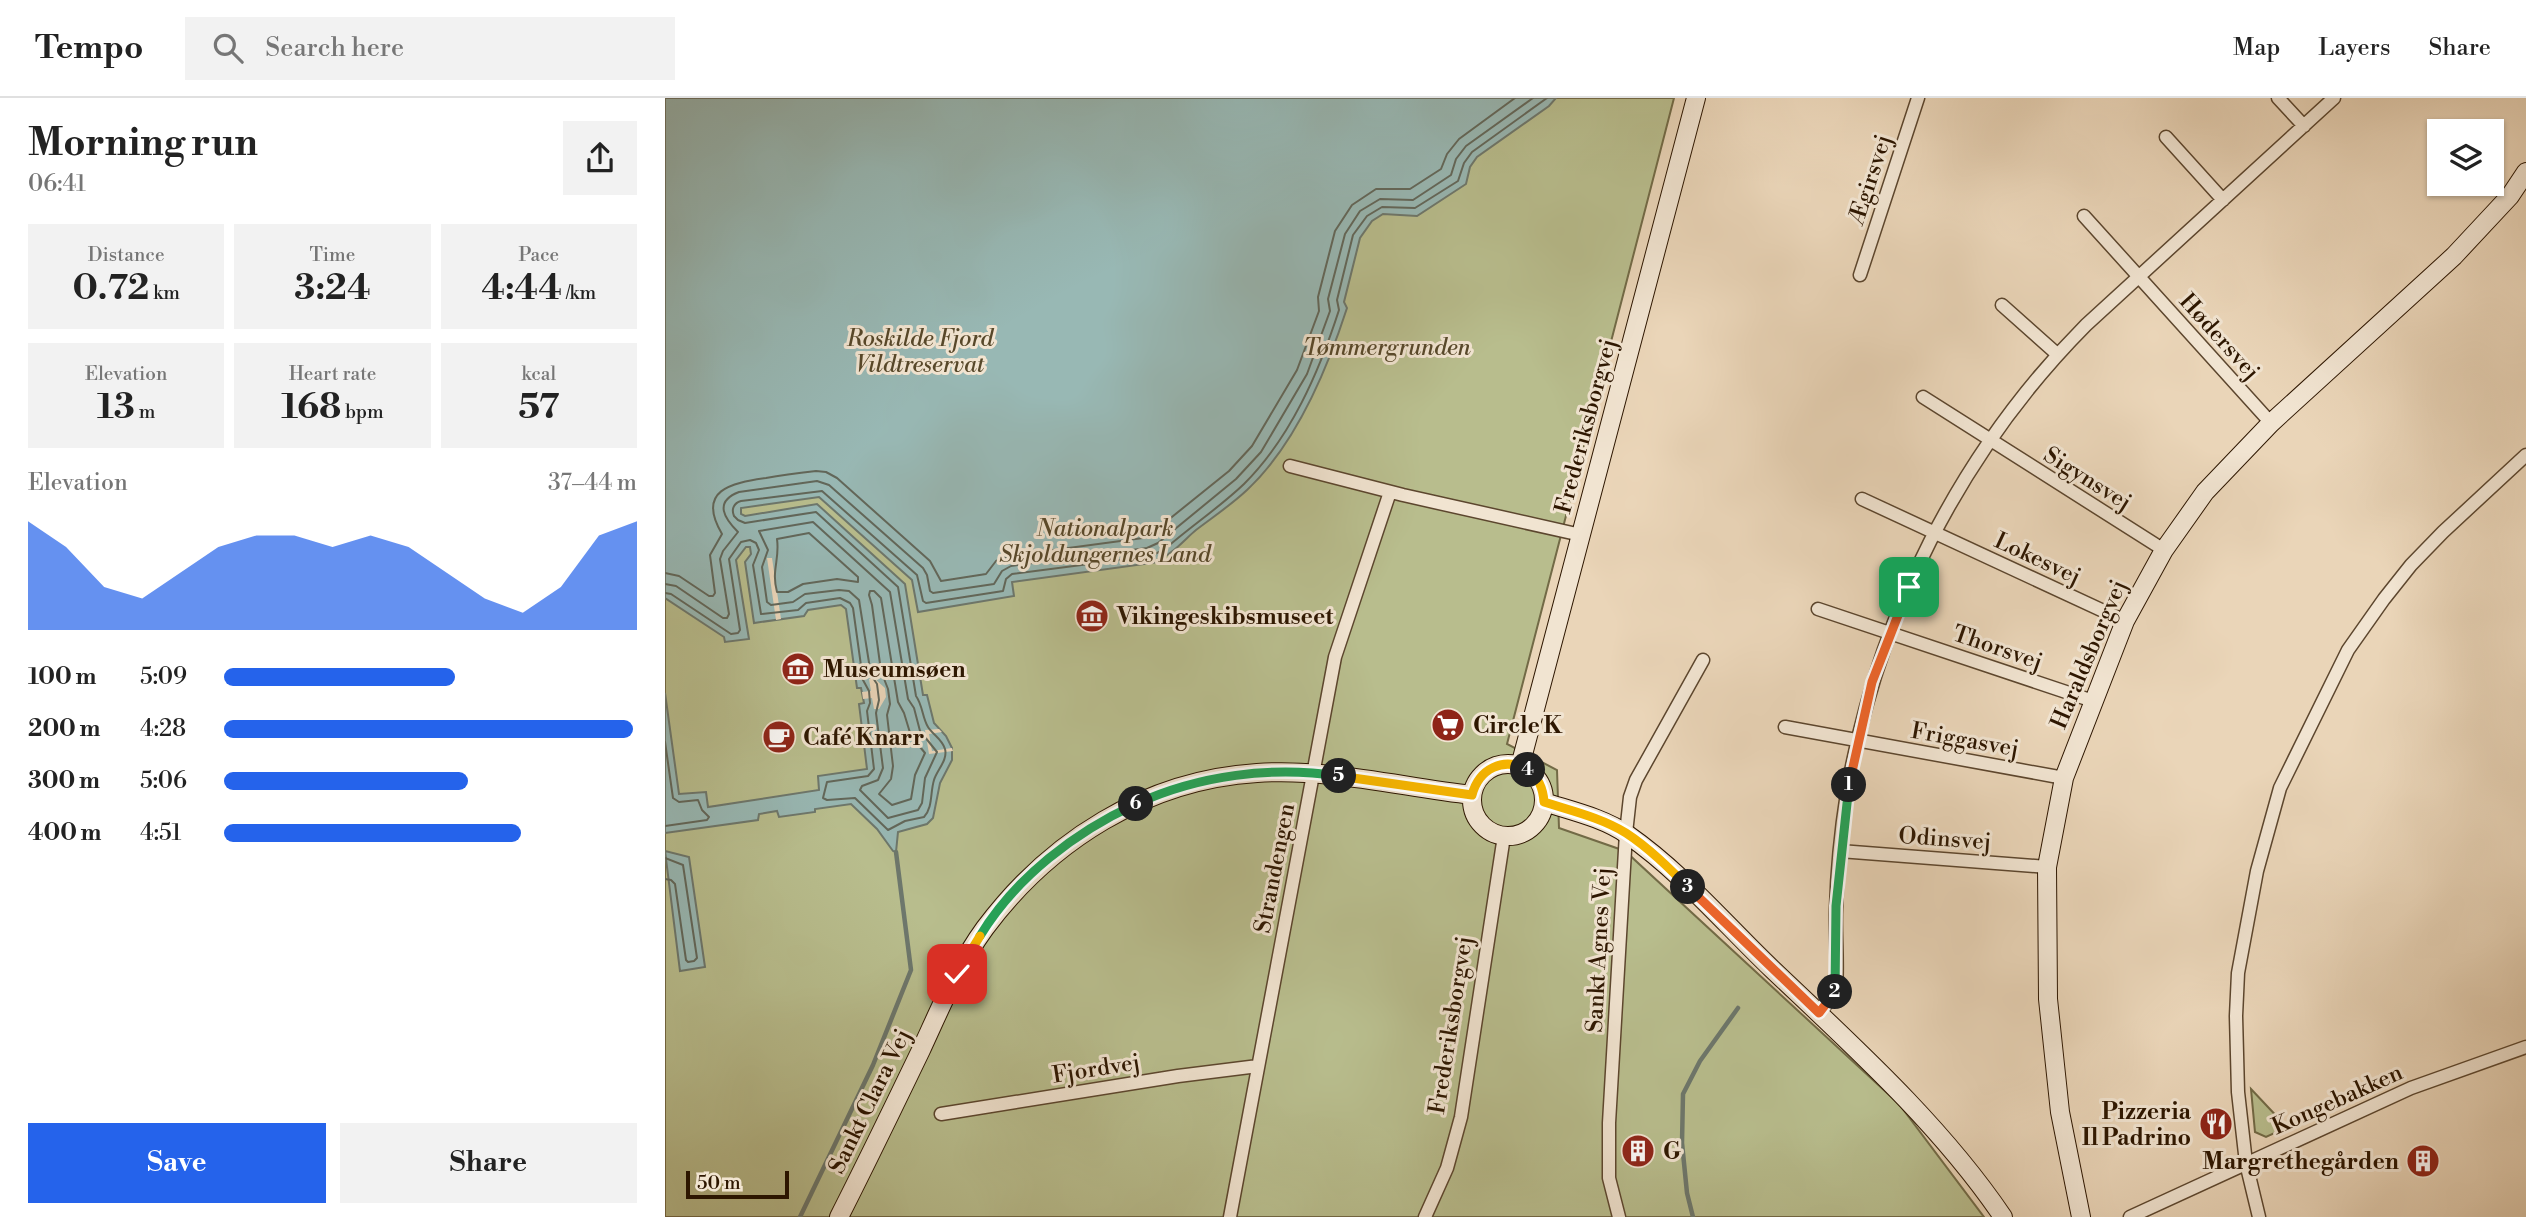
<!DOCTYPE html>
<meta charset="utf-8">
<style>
:root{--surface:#fff;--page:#f2f2f2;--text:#222;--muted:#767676;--line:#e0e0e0;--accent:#2563eb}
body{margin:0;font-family:"Libre Bodoni",serif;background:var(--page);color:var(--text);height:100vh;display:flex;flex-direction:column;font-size:26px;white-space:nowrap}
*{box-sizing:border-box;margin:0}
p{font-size:23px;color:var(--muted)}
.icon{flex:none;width:38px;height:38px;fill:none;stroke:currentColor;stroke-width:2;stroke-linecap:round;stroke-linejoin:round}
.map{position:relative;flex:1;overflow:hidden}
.drawer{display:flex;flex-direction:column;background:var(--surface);width:665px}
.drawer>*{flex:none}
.buttons{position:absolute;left:1762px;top:21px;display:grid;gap:14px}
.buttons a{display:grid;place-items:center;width:77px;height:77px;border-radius:0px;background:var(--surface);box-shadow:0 2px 5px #0004;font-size:35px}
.scale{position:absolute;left:21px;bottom:18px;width:103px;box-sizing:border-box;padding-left:7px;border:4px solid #2d1600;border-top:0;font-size:19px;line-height:24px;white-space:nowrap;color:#2d1600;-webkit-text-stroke:5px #f1e4d1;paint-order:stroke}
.pin{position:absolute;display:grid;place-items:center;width:60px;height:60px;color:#fff;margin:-30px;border-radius:14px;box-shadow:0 4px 10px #0006}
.km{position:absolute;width:35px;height:35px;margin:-18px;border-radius:50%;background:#222;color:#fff;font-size:19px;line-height:35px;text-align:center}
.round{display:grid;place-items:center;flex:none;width:74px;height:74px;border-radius:0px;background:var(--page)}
.overview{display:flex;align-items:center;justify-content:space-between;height:119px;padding:0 28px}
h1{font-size:38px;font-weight:700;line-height:52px}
.metrics{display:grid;grid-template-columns:repeat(3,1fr);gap:10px;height:119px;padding:7px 28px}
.metrics div{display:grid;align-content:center;border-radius:0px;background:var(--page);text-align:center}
.metrics b{font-size:35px;font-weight:700}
.metrics small{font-size:19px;font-weight:400}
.metrics p{font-size:19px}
.chart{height:196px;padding:14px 28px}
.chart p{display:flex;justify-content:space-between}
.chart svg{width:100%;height:126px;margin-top:7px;fill:var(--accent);opacity:.7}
.action{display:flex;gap:14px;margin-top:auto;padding:14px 28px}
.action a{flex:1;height:80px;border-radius:0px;background:var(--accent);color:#fff;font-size:28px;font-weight:700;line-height:80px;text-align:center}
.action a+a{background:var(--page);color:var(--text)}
ul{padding:0 28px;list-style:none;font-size:23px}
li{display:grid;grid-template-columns:112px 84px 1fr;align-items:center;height:52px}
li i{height:18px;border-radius:9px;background:var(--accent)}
header{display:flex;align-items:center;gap:42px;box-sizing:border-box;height:98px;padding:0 35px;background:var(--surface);border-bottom:2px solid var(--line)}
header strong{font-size:33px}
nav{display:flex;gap:38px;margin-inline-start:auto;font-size:24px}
.search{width:490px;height:63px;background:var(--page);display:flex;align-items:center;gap:18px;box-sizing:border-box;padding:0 24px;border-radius:0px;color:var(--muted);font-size:26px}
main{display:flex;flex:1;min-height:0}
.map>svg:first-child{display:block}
</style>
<header>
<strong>Tempo</strong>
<div class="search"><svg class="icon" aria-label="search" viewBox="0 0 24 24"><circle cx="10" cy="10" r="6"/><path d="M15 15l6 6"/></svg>Search here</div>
<nav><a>Map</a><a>Layers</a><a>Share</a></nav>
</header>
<main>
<section class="drawer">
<div class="overview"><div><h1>Morning run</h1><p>06:41</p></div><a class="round"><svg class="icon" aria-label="share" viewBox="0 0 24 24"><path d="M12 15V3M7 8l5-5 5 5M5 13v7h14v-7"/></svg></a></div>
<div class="metrics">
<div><p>Distance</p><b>0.72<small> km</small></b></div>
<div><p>Time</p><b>3:24</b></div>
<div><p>Pace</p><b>4:44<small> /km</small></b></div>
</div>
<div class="metrics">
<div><p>Elevation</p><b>13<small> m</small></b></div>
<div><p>Heart rate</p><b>168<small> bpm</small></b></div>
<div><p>kcal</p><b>57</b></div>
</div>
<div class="chart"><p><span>Elevation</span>37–44 m</p>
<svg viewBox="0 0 160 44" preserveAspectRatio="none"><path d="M0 44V6L10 15L20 29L30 33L40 24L50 15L60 11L70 11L80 15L90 11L100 15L110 24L120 33L130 38L140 29L150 11L160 6V44z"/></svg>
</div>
<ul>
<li><b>100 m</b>5:09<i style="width:56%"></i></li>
<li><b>200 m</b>4:28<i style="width:99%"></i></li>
<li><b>300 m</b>5:06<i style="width:59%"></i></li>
<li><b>400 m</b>4:51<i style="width:72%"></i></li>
</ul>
<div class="action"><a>Save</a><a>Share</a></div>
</section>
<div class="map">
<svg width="1861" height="1119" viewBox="0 0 1861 1119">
<rect width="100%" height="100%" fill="#ead5b8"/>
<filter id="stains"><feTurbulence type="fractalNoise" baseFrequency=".00286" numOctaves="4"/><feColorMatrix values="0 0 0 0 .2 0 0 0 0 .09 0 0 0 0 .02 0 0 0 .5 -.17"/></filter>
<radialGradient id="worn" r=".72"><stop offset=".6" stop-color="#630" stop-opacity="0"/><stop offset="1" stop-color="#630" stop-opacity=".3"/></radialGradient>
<path fill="#b8bd8d" stroke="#726a46" stroke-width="2" d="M0,0H1009L842,646L892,672L894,730L960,753L1234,1006L1319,1119H0Z
M1586,991L1618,1025L1627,1027L1601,1039L1590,1034Z"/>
<path fill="#98b8b4" stroke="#6d776c" stroke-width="2" d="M0,0H891L884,8L812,59L805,69L801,86L752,118L718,116L707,123L695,140L679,204L682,210C662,272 630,347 582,392C566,407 548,419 531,432C521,440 505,459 493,461L494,464L347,484L349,498L253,514L247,482L154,399L76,410V416L80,418L152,406L240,486L258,597H262L269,625L281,638L287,650V662L275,685L268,720L262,726L233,734L231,754L228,753L212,731L186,706L150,711V714L114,719L112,713L94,716L93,722L0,735V595L14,696L41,694L43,709L154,692L153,678L202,671L194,606L199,605L196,590H192L181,511L176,507L143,512L139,518L89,525L80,464L86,456L85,449H81L71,462L84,541L60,544L59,539L0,500Z
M0,753L24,759L40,869L15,873Z"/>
<path fill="#ead5b8" d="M102,460H107L116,521L111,522Z
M204,581H210L220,590L221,599L214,611H209L207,600L198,601L197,594L206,593Z
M274,631L277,634L264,636L267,653L287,650L288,653L264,656L260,632Z"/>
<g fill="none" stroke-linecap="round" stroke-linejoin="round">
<path stroke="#62675a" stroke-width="2" d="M148,424L225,494L243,601L249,610L255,633L272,654L260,680L257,705L253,712L223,720L195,692L197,688L213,682L218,670L211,615L214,602L212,586L206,577L194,502L184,493L174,492L140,496L128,504L106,507L102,504L97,469L103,452L94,433Z
M144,435L193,479V484L172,481L138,486L123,494H112C106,472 115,462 112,441Z
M0,475L14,478L44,498H48L50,495L45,457L57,436C31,392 66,385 101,380C118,377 134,375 151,373L161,374L172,380L265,463L276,483L321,476L331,463L344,458L478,440L487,435L564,373L587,348L632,272L654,213L653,199L670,133L687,107L711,91H745L776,71L782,56L794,41L850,0
M0,486L11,488L58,520H62L64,516L55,461L58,453L73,434C60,421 48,404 74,394L152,383L164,387L258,470L262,477L265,493L268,495L329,486L337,473L346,468L482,450L493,445L571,381L596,354L642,276L665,213L663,201L680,136L695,113L715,101L748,102L786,77L791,61L801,48L868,0
M205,493H209L216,500L233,604L239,615L246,638L260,655L250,677L246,701L227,707L214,696L226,681L228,668L222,617L225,606L223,591L216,573L207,507L204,497Z
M0,495L6,496L66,536L73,535L75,532L64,461L76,444L85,442L91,445L94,452L88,467L96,516L133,512L141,505L175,500L185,505L188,510L198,582L204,593L205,605L202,613L209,671L203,678L162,684L158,700L162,702L190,700L223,732L240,723L259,719C268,709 265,695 269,682C272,672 283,662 280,651C277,641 268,637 263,629C257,619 258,608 251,598L233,489L151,414L80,425L73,422L69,418C66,411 69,405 76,403L157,393L252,477L258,503L261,505L338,493L341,481L347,476L486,458C490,455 496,454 500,451C525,429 555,409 579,386C626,339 654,274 674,212L672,202L688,137L702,118L717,109L750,110L793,83L799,65L807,54L882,0
M0,644L8,700L14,704L33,702L37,712L44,719L42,722L0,728
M0,760L18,767L32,860L29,863L23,864L21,862L10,786L6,782L0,781"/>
<path stroke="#6d776c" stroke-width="4.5" d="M135,1119L208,967L246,872L231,754
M1028,1119L1022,1095L1017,1045L1018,996L1035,963L1073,910"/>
<defs>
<path id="street" d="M1613,0L1639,28
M1501,39L1558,102
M1419,118L1606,325
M1195,177L1253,0
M1337,207L1392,256
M1258,299L1499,452
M625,368L738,397L916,437
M1197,401L1460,523
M1153,511L1428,603
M1120,629L1399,680
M1175,753L1382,769
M1154,915L1170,895L1171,890C1173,864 1170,837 1171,811C1172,773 1176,733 1182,695C1212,519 1295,354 1421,227L1669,0
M276,1016L513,978L593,968
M565,1119L670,559L725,394
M760,1119L782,1070L796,1019L839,738
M954,1119L944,1080V1025L961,735L965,699L971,682L1038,562
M1465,1119L1746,990L1861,949
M1594,1119L1581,1065L1573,994L1571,918L1573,875L1592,773L1615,690L1683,552L1719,501L1746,467L1778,434L1861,357"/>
<path id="secondary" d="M807 702a36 36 0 1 1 72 0a36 36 0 1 1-72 0Z
M855,668L1031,0
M879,704C907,713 939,720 963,737C1016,774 1060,826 1107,871C1188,948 1275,1026 1338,1119
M174,1119C202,1064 229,1008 256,952C275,911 293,867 320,830C385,743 481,682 592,675C664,670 736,689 807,697
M1416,1119L1395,1014L1383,901L1382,769L1399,680L1460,523L1499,452L1540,394L1606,325L1789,158L1845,98L1861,74"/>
</defs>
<use href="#street" stroke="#5c462e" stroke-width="15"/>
<use href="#secondary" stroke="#2d1600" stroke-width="20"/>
<use href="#street" stroke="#f1e4d1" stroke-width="12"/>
<use href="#secondary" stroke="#f1e4d1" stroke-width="18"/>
</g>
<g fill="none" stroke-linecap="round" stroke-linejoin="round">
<defs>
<path id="split-1" d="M1184,687L1207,584L1244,489"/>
<path id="split-2" d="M1170,894L1171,808L1184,687"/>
<path id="split-3" d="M1023,789L1154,915L1170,894"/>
<path id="split-4" d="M863,672C874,680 878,690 879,704C907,713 937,720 961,735C984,750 1004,770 1023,789"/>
<path id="split-5" d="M674,678L807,697C814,671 838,658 863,672"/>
<path id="split-6" d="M471,706C534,677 607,668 674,678"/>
<path id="split-7" d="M315,838C351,779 410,734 471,706"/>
<path id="split-8" d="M292,876L315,838"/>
</defs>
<use href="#split-1" stroke="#fff" stroke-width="14"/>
<use href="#split-2" stroke="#fff" stroke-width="14"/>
<use href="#split-3" stroke="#fff" stroke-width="14"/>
<use href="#split-4" stroke="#fff" stroke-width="14"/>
<use href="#split-5" stroke="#fff" stroke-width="14"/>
<use href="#split-6" stroke="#fff" stroke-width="14"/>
<use href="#split-7" stroke="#fff" stroke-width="14"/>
<use href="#split-8" stroke="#fff" stroke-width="14"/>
<use href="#split-1" stroke="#f0652b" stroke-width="9"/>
<use href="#split-2" stroke="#22a559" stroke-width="9"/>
<use href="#split-3" stroke="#f0652b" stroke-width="9"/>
<use href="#split-4" stroke="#f5b400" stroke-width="9"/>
<use href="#split-5" stroke="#f5b400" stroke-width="9"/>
<use href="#split-6" stroke="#22a559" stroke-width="9"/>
<use href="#split-7" stroke="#22a559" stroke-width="9"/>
<use href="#split-8" stroke="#f5b400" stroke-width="9"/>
</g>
<defs>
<symbol id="museum-disc" viewBox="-11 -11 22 22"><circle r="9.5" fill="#8f2418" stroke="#f1e4d1"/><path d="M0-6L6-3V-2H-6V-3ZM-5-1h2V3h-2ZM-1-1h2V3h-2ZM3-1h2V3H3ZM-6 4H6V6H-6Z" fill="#fff"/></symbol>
<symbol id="supermarket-disc" viewBox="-11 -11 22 22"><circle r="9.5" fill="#8f2418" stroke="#f1e4d1"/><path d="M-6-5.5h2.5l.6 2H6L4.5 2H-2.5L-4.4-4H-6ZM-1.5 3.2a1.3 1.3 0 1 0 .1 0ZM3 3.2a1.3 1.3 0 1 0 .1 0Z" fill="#fff"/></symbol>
<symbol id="cafe-disc" viewBox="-11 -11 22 22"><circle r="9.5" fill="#8f2418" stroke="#f1e4d1"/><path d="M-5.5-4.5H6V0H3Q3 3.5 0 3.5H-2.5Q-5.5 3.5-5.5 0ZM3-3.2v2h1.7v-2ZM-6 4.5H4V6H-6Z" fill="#fff"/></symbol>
<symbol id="restaurant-disc" viewBox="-11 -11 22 22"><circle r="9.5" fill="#8f2418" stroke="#f1e4d1"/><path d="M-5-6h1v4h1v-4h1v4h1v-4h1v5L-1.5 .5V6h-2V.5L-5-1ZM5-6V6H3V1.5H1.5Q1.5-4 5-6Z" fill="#fff"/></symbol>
<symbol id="building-disc" viewBox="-11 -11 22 22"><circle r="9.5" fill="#8f2418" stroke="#f1e4d1"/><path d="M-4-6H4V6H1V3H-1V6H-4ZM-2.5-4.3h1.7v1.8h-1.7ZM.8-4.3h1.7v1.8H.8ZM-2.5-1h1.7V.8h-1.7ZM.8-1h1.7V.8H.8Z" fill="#fff"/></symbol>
</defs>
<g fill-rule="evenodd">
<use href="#museum-disc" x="408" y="499" width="38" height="38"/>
<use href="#museum-disc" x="114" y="552" width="38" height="38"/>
<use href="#supermarket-disc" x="764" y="608" width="38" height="38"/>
<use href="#cafe-disc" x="95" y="620" width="38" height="38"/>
<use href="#restaurant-disc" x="1532" y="1007" width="38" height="38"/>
<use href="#building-disc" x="954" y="1034" width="38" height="38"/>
<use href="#building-disc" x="1739" y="1044" width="38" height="38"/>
</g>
<g text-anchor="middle" stroke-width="6" stroke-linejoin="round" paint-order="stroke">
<g font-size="23" fill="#2d1600" stroke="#f1e4d1">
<text transform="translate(1204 82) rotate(-72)" y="8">Ægirsvej</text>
<text transform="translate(1555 238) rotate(48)" y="8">Hødersvej</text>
<text transform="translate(920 328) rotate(-75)" y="8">Frederiksborgvej</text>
<text transform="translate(1423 380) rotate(32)" y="8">Sigynsvej</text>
<text transform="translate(1373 460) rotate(25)" y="8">Lokesvej</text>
<text transform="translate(1333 549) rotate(19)" y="8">Thorsvej</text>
<text transform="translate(1423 556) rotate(-67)" y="8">Haraldsborgvej</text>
<text transform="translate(1300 641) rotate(10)" y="8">Friggasvej</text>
<text transform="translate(1280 740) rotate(4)" y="8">Odinsvej</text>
<text transform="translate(609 770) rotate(-79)" y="8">Strandengen</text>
<text transform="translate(933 852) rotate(-87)" y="8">Sankt Agnes Vej</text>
<text transform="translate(785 927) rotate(-81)" y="8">Frederiksborgvej</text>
<text transform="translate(431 970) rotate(-9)" y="8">Fjordvej</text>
<text transform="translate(1672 1001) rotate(-24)" y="8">Kongebakken</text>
<text transform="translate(204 1003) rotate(-64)" y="8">Sankt Clara Vej</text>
</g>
<g font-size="23" font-style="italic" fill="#57482a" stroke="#f1e4d1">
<text x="255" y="248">Roskilde Fjord<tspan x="255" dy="26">Vildtreservat</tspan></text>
<text x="722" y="257">Tømmergrunden</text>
<text x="440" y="438">Nationalpark<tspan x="440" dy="26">Skjoldungernes Land</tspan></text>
</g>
<g font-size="23" font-weight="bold" fill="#2d1600" stroke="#f1e4d1" text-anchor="start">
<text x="452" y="526">Vikingeskibsmuseet</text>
<text x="158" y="579">Museumsøen</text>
<text x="808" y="635">Circle K</text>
<text x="138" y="647">Café Knarr</text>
<text x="1526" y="1021" text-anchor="end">Pizzeria<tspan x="1526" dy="26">Il Padrino</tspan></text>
<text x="998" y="1061">G</text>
<text x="1734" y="1071" text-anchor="end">Margrethegården</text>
</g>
</g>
<rect width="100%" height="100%" filter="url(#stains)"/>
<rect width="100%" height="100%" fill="url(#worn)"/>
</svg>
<div class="buttons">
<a><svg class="icon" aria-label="layers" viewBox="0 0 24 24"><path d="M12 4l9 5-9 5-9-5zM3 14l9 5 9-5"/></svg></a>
</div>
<div class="scale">50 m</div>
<div class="pin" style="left:1244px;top:489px;background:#1e9e55"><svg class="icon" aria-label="arrive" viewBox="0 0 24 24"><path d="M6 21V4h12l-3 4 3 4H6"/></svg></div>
<div class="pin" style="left:292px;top:876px;background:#d93025"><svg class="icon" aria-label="check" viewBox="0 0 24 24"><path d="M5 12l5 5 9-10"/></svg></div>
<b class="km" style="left:1184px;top:687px">1</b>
<b class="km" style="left:1170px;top:894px">2</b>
<b class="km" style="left:1023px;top:789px">3</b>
<b class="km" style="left:863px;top:672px">4</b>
<b class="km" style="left:674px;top:678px">5</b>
<b class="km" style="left:471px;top:706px">6</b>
</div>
</main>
